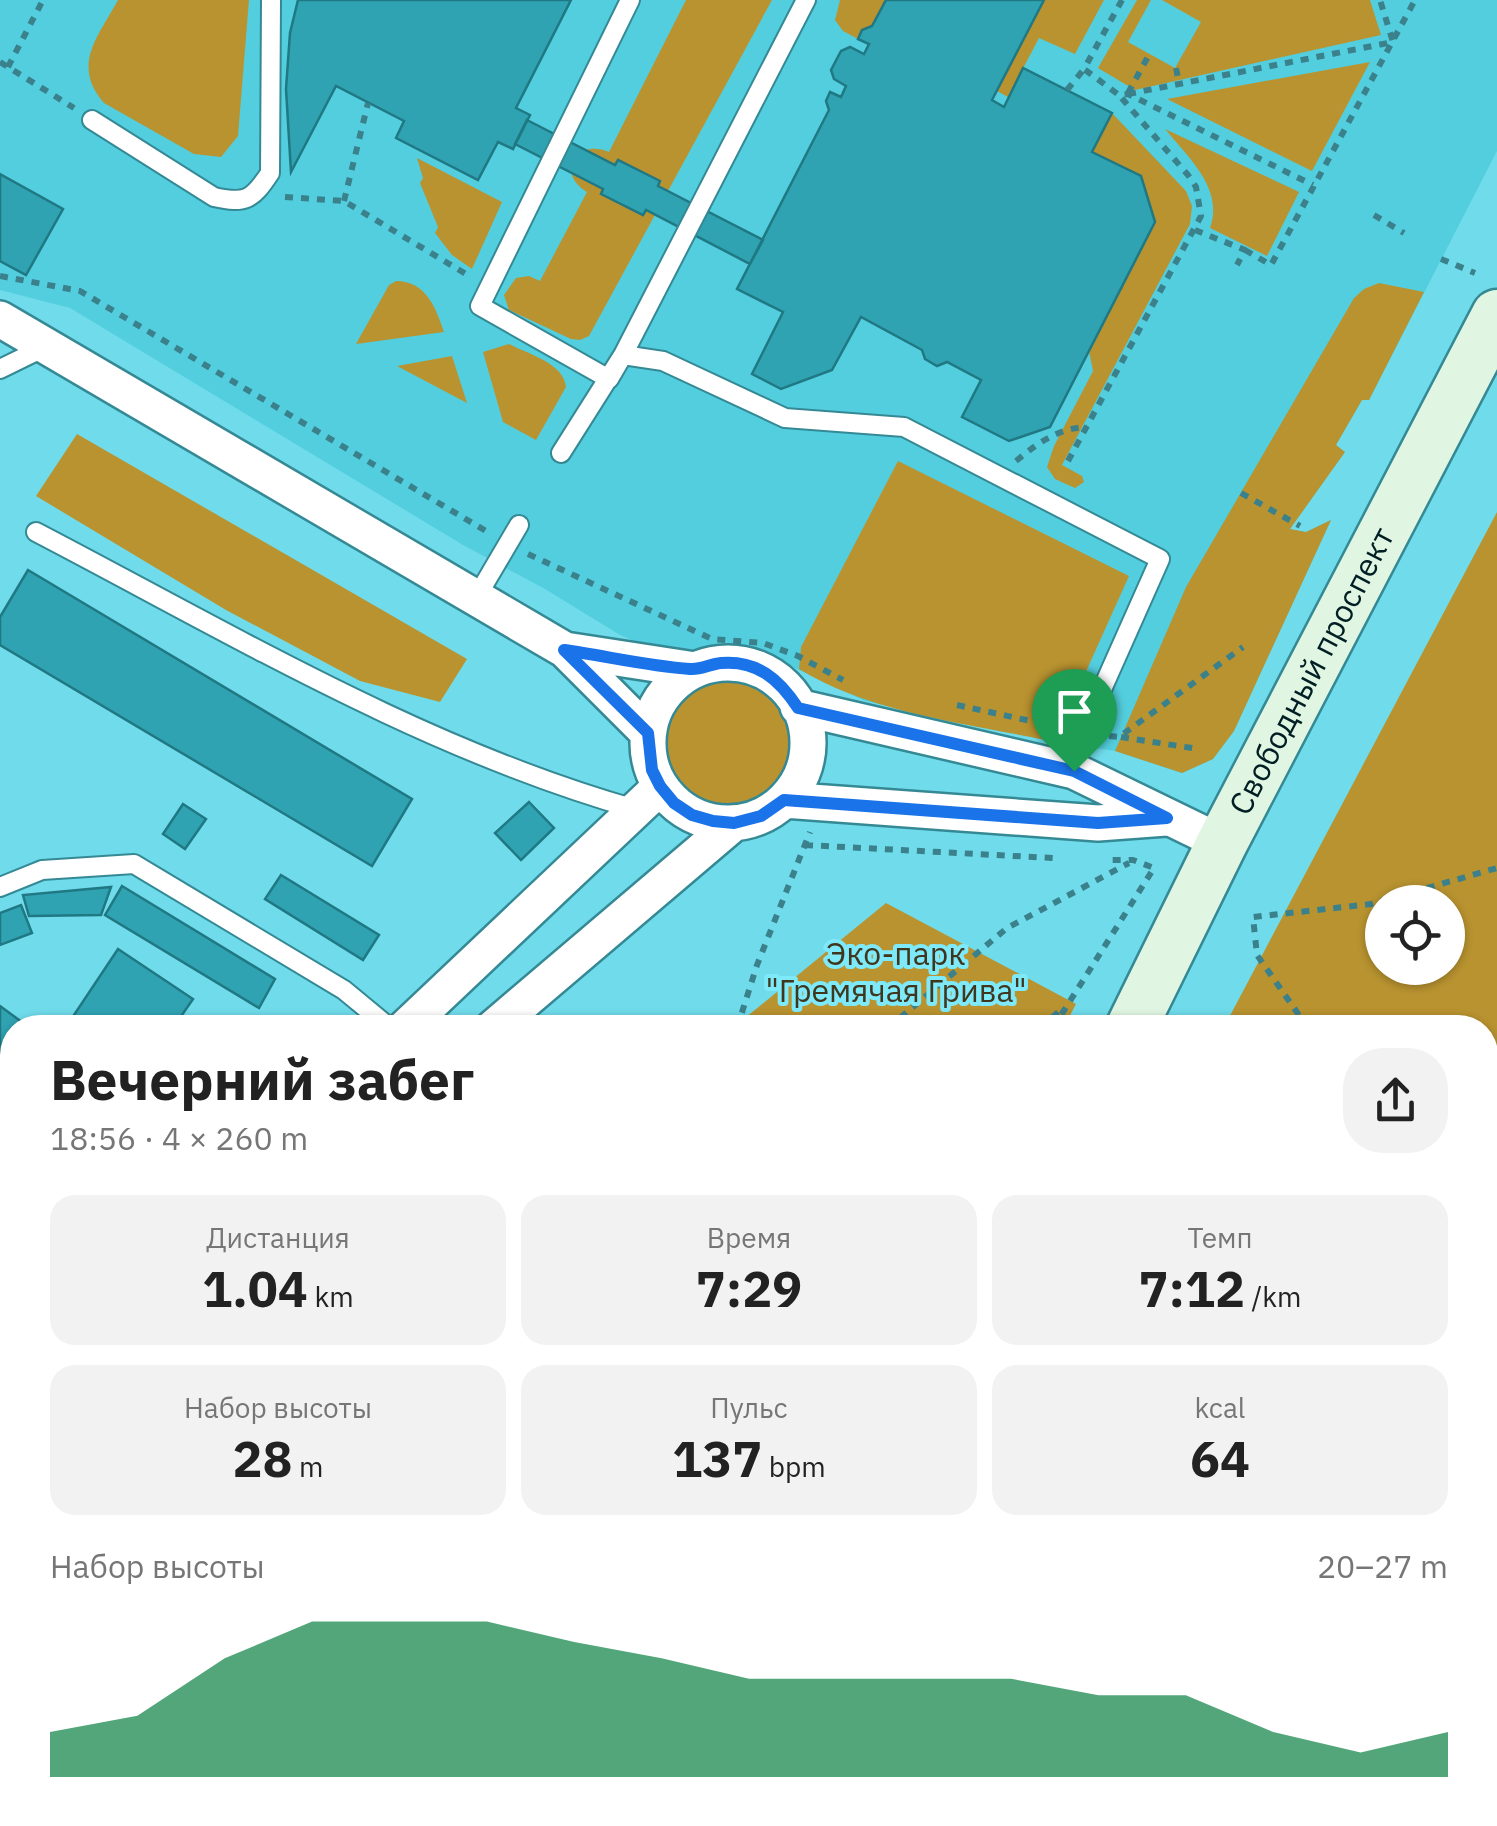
<!DOCTYPE html>
<html lang="ru">
<meta charset="utf-8">
<style>
:root{--surface:#fff;--page:#f2f2f2;--text:#222;--muted:#767676;--accent:#0b8043}
body{margin:0;font-family:"IBM Plex Sans",sans-serif;background:var(--page);color:var(--text);height:100vh;display:flex;flex-direction:column;font-size:38px;white-space:nowrap}
*{box-sizing:border-box;margin:0}
p{font-size:32px;color:var(--muted)}
.icon{flex:none;width:55px;height:55px;fill:none;stroke:currentColor;stroke-width:2;stroke-linecap:round;stroke-linejoin:round}
.map{position:relative;flex:1;overflow:hidden}
.sheet{position:absolute;left:0px;top:1015px;width:1498px;height:812px;display:flex;flex-direction:column;background:var(--surface);border-radius:40px 40px 0 0;box-shadow:0 2px 8px #0004}
.sheet>*{flex:none}
.fabs{position:absolute;left:1365px;top:885px;display:grid;gap:20px}
.fabs a{display:grid;place-items:center;width:100px;height:100px;border-radius:50%;background:var(--surface);box-shadow:0 2px 8px #0004;font-size:50px}
.pin{position:absolute;display:grid;place-items:center;width:85px;height:85px;color:#fff;margin:-102px -42px;border-radius:50% 50% 50% 0;rotate:-45deg;box-shadow:0 0 10px #0007}
.pin .icon{rotate:45deg}
.round{display:grid;place-items:center;flex:none;width:105px;height:105px;border-radius:40px;background:var(--page)}
.headline{display:flex;align-items:center;justify-content:space-between;height:170px;padding:0 50px}
h1{font-size:55px;font-weight:700;line-height:75px}
.metrics{display:grid;grid-template-columns:repeat(3,1fr);gap:15px;height:170px;padding:10px 50px}
.metrics div{display:grid;align-content:center;border-radius:25px;background:var(--page);text-align:center}
.metrics b{font-size:50px;font-weight:700}
.metrics small{font-size:28px;font-weight:400}
.metrics p{font-size:28px}
.chart{height:280px;padding:20px 50px}
.chart p{display:flex;justify-content:space-between}
.chart svg{width:100%;height:180px;margin-top:10px;fill:var(--accent);opacity:.7}
.map>svg:first-child{display:block}
</style>
<div class="map">
<svg width="1497" height="1826" viewBox="0 0 1497 1826">
<rect width="100%" height="100%" fill="#70dceb"/>
<path fill="#53cede" d="M0,0H1497V151L1369,400H1362L1336,445L1345,452L1290,529L1306,532L1331,520L1234,731L1213,759L1182,773L1115,751L1050,741L865,701L763,653L726,646L685,651L651,648L620,635L545,589L463,545L70,308L0,290Z"/>
<path fill="#b99330" fill-rule="evenodd" d="M118,0H249L238,136L221,157L194,154L104,103C71,65 98,37 118,0Z
M686,0H772L589,336L580,340L571,339L509,310L504,295L516,278L529,276L540,281L587,192C555,173 576,138 609,152Z
M840,0H886L872,26L862,30L858,39L843,31L835,20Z
M1044,0H1104L1075,54L1039,38L1008,97L997,91Z
M1137,0H1151L1128,42L1175,68L1201,22L1162,0H1370L1381,35L1135,90L1098,68Z
M1370,62L1312,171L1167,99Z
M1112,113L1186,191L1192,206L1190,224L1062,465L1082,476L1084,482L1075,488L1055,479L1047,467L1054,446L1093,371L1089,351L1155,222L1141,176L1092,152Z
M1165,129L1299,192L1267,256L1210,228C1224,189 1189,158 1165,129Z
M417,158L502,202L472,269L452,255L435,233L438,227L420,183L423,178Z
M396,281C426,281 436,308 444,332L356,344L389,285Z
M1379,283L1424,292L1369,400H1362L1336,445L1345,452L1290,529L1306,532L1331,520L1234,731L1213,759L1182,773L1115,751L1186,587L1354,298L1364,289Z
M509,344C528,354 564,363 566,387L536,440L503,422L483,352Z
M452,356L467,403L397,366Z
M77,434L467,659L440,702L360,681L226,610L36,496Z
M898,461L1129,576L1061,727L1050,741C966,723 873,714 799,669L801,647Z
M1497,512V1826H800L806,1815H1485V1028L1224,1027ZM1382,902H1448V968H1382Z
M665 743a63 63 0 1 1 126 0a63 63 0 1 1-126 0Z
M886,903L1076,1004L1064,1027H734Z
M12,1618V1815H662L656,1826H0V1628Z"/>
<path fill="#2fa3b2" stroke="#207883" stroke-width="2.5" d="M298,0H571L516,108L530,115L513,149L498,142L478,180L396,138L404,121L336,86L291,172L286,89L290,33Z
M886,0H1044L992,100L1004,107L1023,68L1112,113L1092,152L1141,176L1155,222L1050,427L1009,441L962,417L981,380L947,362L937,366L925,359L922,350L861,317L832,370L781,389L752,374L783,312L737,289L829,110L826,101L830,92L841,97L846,86L834,79L831,70L841,51L850,47L864,54L869,44L858,39L862,30L872,26Z
M527,120L615,165L618,160L660,181L658,186L763,240L750,264L646,210L643,215L601,194L603,189L515,144Z
M0,174L63,209L26,275L0,261Z
M28,570L412,799L372,866L0,645V617Z
M529,802L554,828L521,860L495,833Z
M183,804L206,819L185,849L163,834Z
M281,875L379,935L363,960L265,899Z
M122,886L275,979L259,1008L105,915Z
M111,887L101,915L29,916L23,895Z
M21,905L32,933L0,945V913Z
M118,949L193,999L173,1028H79L70,1021Z
M0,1006L30,1028H12V1098L0,1116Z
M4,1204L12,1217V1248L0,1256V1207Z"/>
<g fill="none" stroke-linecap="round" stroke-linejoin="round">
<defs>
<path id="service" d="M630,0L480,306L609,379L623,355L663,361L785,418L904,427L1160,559L1083,732L1074,771
M92,120L214,197C246,204 252,200 270,173L271,0
M0,369L49,345
M561,453L623,355L806,0
M36,532C230,633 423,749 635,809
M476,598L519,525
M0,887L42,870L134,864L344,990L390,1028
M0,1288L12,1279"/>
<path id="minor" d="M0,319L565,650
M648 743a80 80 0 1 1 160 0a80 80 0 1 1-160 0Z
M798,707L1074,771L1222,843
M648,733L565,650L695,670
M784,800L1098,823L1166,818
M405,1028L660,787
M493,1028L734,823
M0,1416L12,1406"/>
<g id="secondary">
<path id="s1" d="M1131,1028L1222,843L1497,315"/>
<path d="M731,1826L736,1815"/>
</g>
</defs>
<use href="#service" stroke="#358994" stroke-width="22"/>
<use href="#minor" stroke="#358994" stroke-width="40"/>
<use href="#secondary" stroke="#358994" stroke-width="55"/>
<path stroke="#3b818c" stroke-width="6" stroke-dasharray="8 8" stroke-linecap="butt" d="M1122,0L1084,69L1119,95L1128,94L1313,185
M0,62L74,108
M8,67L43,0
M1176,68L1179,83
M1067,90L1084,69
M1128,93L1150,53
M1128,94L1393,42L1380,0
M285,197L344,201L471,277
M344,201L368,103
M1374,215L1404,233
M1195,230L1245,250L1237,265
M1245,250L1271,265L1415,0
M1441,259L1475,273
M0,276L80,291L486,531
M1016,461C1038,443 1058,428 1087,427
M1068,461L1201,216L1196,187L1188,175L1119,95
M1241,493L1300,526
M528,554L712,639L763,643L798,656L843,680
M957,705L1063,728
M1109,736L1119,737L1243,647
M1121,737L1198,749
M805,845L1053,858
M737,1028L757,965L810,832
M888,1028L1007,928L1129,863
M1040,1028L1063,1008
M1053,1028L1154,868L1133,860H1111
M1308,1028L1257,955L1253,917L1371,904L1497,868
M1485,1187L1497,1199
M1485,1416L1497,1401
M0,1560L12,1571
M291,1826L296,1815
M556,1826L562,1815
M1252,1826L1257,1815"/>
<use href="#service" stroke="#fff" stroke-width="18"/>
<use href="#minor" stroke="#fff" stroke-width="35"/>
<use href="#secondary" stroke="#e0f6e2" stroke-width="50"/>
</g>
<g fill="none" stroke-linecap="round" stroke-linejoin="round">
<defs>
<path id="route" d="M564,650C606,656 648,666 690,669C701,670 710,664 721,663C757,660 779,679 798,708L1074,771L1167,818L1098,823L784,800L761,816L734,823L713,821L692,815L674,803L660,786L652,770L648,733Z"/>
</defs>
<use href="#route" stroke="#fff" stroke-width="20"/>
<use href="#route" stroke="#1a73e8" stroke-width="12"/>
</g>
<g text-anchor="middle" stroke-width="8" stroke-linejoin="round" paint-order="stroke">
<g font-size="32" fill="#001e23" stroke="#7ee9f8">
<text dy="11" stroke="none"><textPath href="#s1" startOffset="400">Свободный проспект</textPath></text>
</g>
<g font-size="32" fill="#40361e" stroke="#7ee9f8">
<text x="896" y="965">Эко-парк<tspan x="896" dy="37">"Гремячая Грива"</tspan></text>
</g>
</g>
</svg>
<div class="fabs">
<a><svg class="icon" aria-label="locate" viewBox="0 0 24 24"><circle cx="12" cy="12" r="6"/><path d="M12 2v4M12 18v4M2 12h4M18 12h4"/></svg></a>
</div>
<div class="pin" style="left:1074px;top:771px;background:#1e9e55"><svg class="icon" aria-label="arrive" viewBox="0 0 24 24"><path d="M6 21V4h12l-3 4 3 4H6"/></svg></div>
<section class="sheet">
<div class="headline"><div><h1>Вечерний забег</h1><p>18:56 · 4 × 260 m</p></div><a class="round"><svg class="icon" aria-label="share" viewBox="0 0 24 24"><path d="M12 15V3M7 8l5-5 5 5M5 13v7h14v-7"/></svg></a></div>
<div class="metrics">
<div><p>Дистанция</p><b>1.04<small> km</small></b></div>
<div><p>Время</p><b>7:29</b></div>
<div><p>Темп</p><b>7:12<small> /km</small></b></div>
</div>
<div class="metrics">
<div><p>Набор высоты</p><b>28<small> m</small></b></div>
<div><p>Пульс</p><b>137<small> bpm</small></b></div>
<div><p>kcal</p><b>64</b></div>
</div>
<div class="chart"><p><span>Набор высоты</span>20–27 m</p>
<svg viewBox="0 0 160 44" preserveAspectRatio="none"><path d="M0 44V33L10 29L20 15L30 6L40 6L50 6L60 11L70 15L80 20L90 20L100 20L110 20L120 24L130 24L140 33L150 38L160 33V44z"/></svg>
</div>
</section>
</div>
